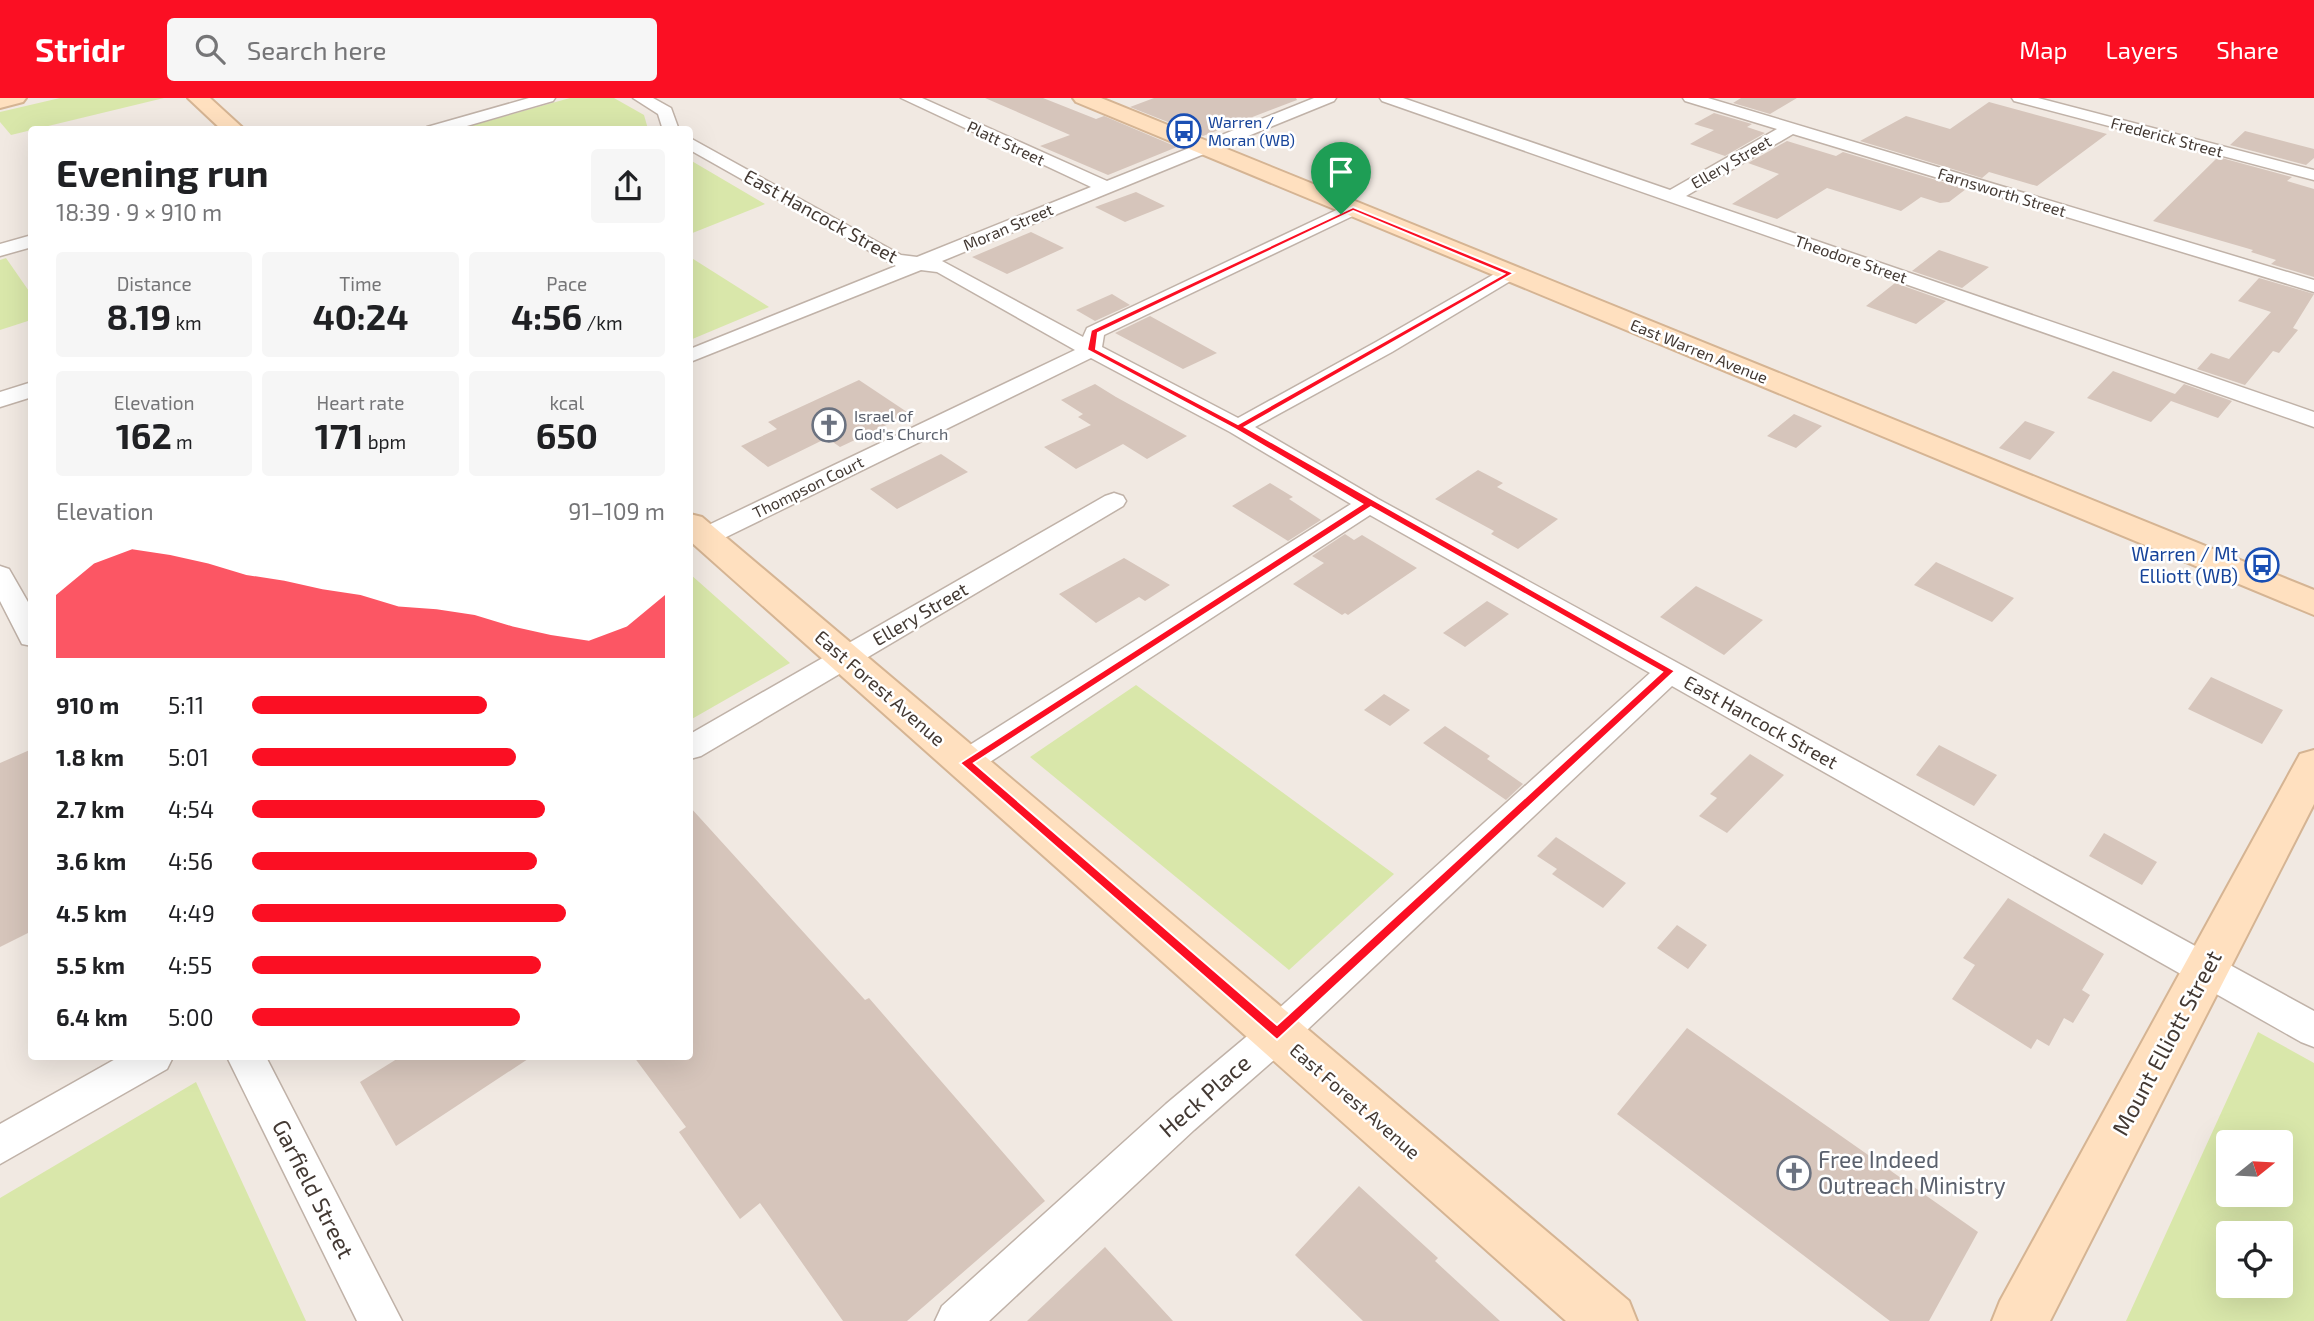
<!DOCTYPE html>
<meta charset="utf-8">
<style>
:root{--surface:#fff;--page:#f6f6f6;--text:#202124;--muted:#757577;--accent:#fb0f23}
body{margin:0;font-family:"Exo 2",sans-serif;background:var(--page);color:var(--text);height:100vh;display:flex;flex-direction:column;font-size:26px;white-space:nowrap}
*{box-sizing:border-box;margin:0}
p{font-size:23px;color:var(--muted)}
.icon{flex:none;width:38px;height:38px;fill:none;stroke:currentColor;stroke-width:2;stroke-linecap:round;stroke-linejoin:round}
.map{position:relative;flex:1;overflow:hidden}
.panel{position:absolute;left:28px;top:28px;width:665px;height:934px;display:flex;flex-direction:column;background:var(--surface);border-radius:7px;box-shadow:0 7px 28px #0002}
.panel>*{flex:none}
.needle{width:46px;rotate:72deg}
.buttons{position:absolute;left:2216px;top:1032px;display:grid;gap:14px}
.buttons a{display:grid;place-items:center;width:77px;height:77px;border-radius:7px;background:var(--surface);box-shadow:0 7px 28px #0002;font-size:35px}
.pin{position:absolute;display:grid;place-items:center;width:60px;height:60px;color:#fff;margin:-72px -30px;border-radius:50% 50% 50% 0;rotate:-45deg;box-shadow:0 0 7px #0007}
.pin .icon{rotate:45deg}
.round{display:grid;place-items:center;flex:none;width:74px;height:74px;border-radius:7px;background:var(--page)}
.head{display:flex;align-items:center;justify-content:space-between;height:119px;padding:0 28px}
h1{font-size:38px;font-weight:700;line-height:52px}
.figures{display:grid;grid-template-columns:repeat(3,1fr);gap:10px;height:119px;padding:7px 28px}
.figures div{display:grid;align-content:center;border-radius:7px;background:var(--page);text-align:center}
.figures b{font-size:35px;font-weight:700}
.figures small{font-size:19px;font-weight:400}
.figures p{font-size:19px}
.chart{height:196px;padding:14px 28px}
.chart p{display:flex;justify-content:space-between}
.chart svg{width:100%;height:126px;margin-top:7px;fill:var(--accent);opacity:.7}
ul{padding:0 28px;list-style:none;font-size:23px}
li{display:grid;grid-template-columns:112px 84px 1fr;align-items:center;height:52px}
li i{height:18px;border-radius:9px;background:var(--accent)}
header{display:flex;align-items:center;gap:42px;box-sizing:border-box;height:98px;padding:0 35px;background:var(--accent);color:#fff}
header strong{font-size:33px}
nav{display:flex;gap:38px;margin-inline-start:auto;font-size:24px}
.search{width:490px;height:63px;background:var(--page);display:flex;align-items:center;gap:18px;box-sizing:border-box;padding:0 24px;border-radius:7px;color:var(--muted);font-size:26px}
.map>svg:first-child{display:block}
</style>
<header>
<strong>Stridr</strong>
<div class="search"><svg class="icon" aria-label="search" viewBox="0 0 24 24"><circle cx="10" cy="10" r="6"/><path d="M15 15l6 6"/></svg>Search here</div>
<nav><a>Map</a><a>Layers</a><a>Share</a></nav>
</header>
<div class="map">
<svg width="2314" height="1223" viewBox="0 0 2314 1223">
<rect width="100%" height="100%" fill="#f1e9e2"/>
<path fill="#d9e7aa" fill-rule="evenodd" d="M60,0H164L11,37L0,24V14Z
M570,0H614L644,17L648,31H459Z
M690,62L765,106L690,136Z
M690,159L769,209L690,242Z
M6,160L31,196V222L0,232V162Z
M690,476L790,565L690,622Z
M1136,587L1394,776L1289,872L1030,659Z
M2258,934L2314,965V1223H2126ZM2228,1045H2280V1097H2228ZM2228,1136H2280V1188H2228Z
M196,984L306,1223H0V1100Z"/>
<path fill="#d6c5bb" d="M985,0H1043L1096,21L1104,18L1177,49L1108,77L1040,48L1070,37Z
M1154,0H1296L1297,2L1203,38L1130,9Z
M1741,0H1797L1770,16L1733,5Z
M1989,4L2107,36L2037,88L1989,74L1982,80L1860,43L1906,18L1950,31Z
M1714,15L1752,26L1747,29L1765,35L1725,58L1690,46L1714,32L1694,26Z
M2245,33L2314,51V60L2306,67L2230,47Z
M1787,43L1836,58L1843,54L1966,91L1949,104L1940,105L1921,99L1901,113L1827,90L1777,121L1732,106L1779,76L1748,65Z
M2218,59L2292,79L2287,83L2314,91V179L2271,166L2276,162L2251,154L2253,152L2153,123Z
M1136,94L1165,108L1125,124L1095,109Z
M1031,134L1064,150L1007,176L972,159Z
M1939,152L1989,169L1962,190L1912,173Z
M2259,180L2314,196L2293,230L2298,232L2279,255L2273,253L2245,287L2197,271L2211,255L2229,261L2271,214L2238,203Z
M1895,185L1946,203L1916,226L1866,208Z
M1112,196L1130,207L1095,223L1076,212Z
M1150,218L1217,255L1183,271L1115,235Z
M2113,273L2175,296L2184,286L2232,303L2218,320L2171,303L2151,324L2087,300Z
M859,282L910,316L840,349L827,340L768,369L741,348L777,331L768,324Z
M1095,286L1116,299L1187,338L1147,361L1123,346L1076,371L1044,349L1091,327L1078,319L1083,316L1061,302Z
M1794,316L1822,328L1796,350L1767,338Z
M2025,323L2055,334L2030,362L1999,350Z
M941,356L968,374L897,411L870,391Z
M1478,372L1503,385L1497,389L1558,421L1518,451L1491,436L1494,433L1435,401Z
M1270,385L1293,399L1289,401L1321,422L1288,443L1232,408Z
M1345,436L1354,442L1362,437L1417,470L1348,517L1345,515L1342,517L1293,486L1324,465L1312,458Z
M1124,460L1170,487L1145,503L1139,499L1096,525L1059,496Z
M1936,464L2014,500L1992,524L1914,487Z
M1696,488L1763,522L1724,557L1660,519Z
M1487,503L1509,516L1465,549L1443,535Z
M2211,579L2283,612L2262,646L2188,611Z
M1384,596L1410,612L1390,628L1364,612Z
M1445,628L1490,658L1487,661L1523,686L1506,702L1423,645Z
M1939,647L1997,677L1974,708L1916,677Z
M32,651V833L0,849V665Z
M1750,656L1784,677L1727,735L1699,718L1717,700L1710,696Z
M690,709L865,902L869,900L1045,1103L907,1223H843L760,1105L740,1121L679,1034L686,1029L634,959H690Z
M2104,735L2157,764L2142,787L2089,758Z
M1556,739L1626,785L1603,810L1552,776L1557,771L1537,758Z
M2008,800L2104,856L2082,892L2090,897L2073,925L2064,920L2049,948L2037,941L2031,951L1952,901L1975,867L1963,860Z
M1677,827L1707,847L1688,871L1657,850Z
M1687,930L1978,1134L1929,1223H1890L1617,1016Z
M400,959H531L396,1048L360,984Z
M1359,1088L1438,1160L1435,1163L1500,1223H1363L1295,1157Z
M1105,1149L1173,1223H1027Z"/>
<g fill="none" stroke-linecap="round" stroke-linejoin="round">
<defs>
<path id="street" d="M529,0H555L553,3L453,32H425L427,29Z
M633,0H653L671,10L679,32H663L658,16Z
M901,0H922L1107,83L1314,0H1336L1334,3L942,163L1083,239L1087,230L1347,107H1359L1362,111L1359,115L1104,237L1102,249L1238,320L1376,244L1503,171H1517L1520,175L1517,179L1392,254L1255,329L1378,401L2314,913V949L2301,944L1672,588L1290,948L1194,1032L989,1223H935L942,1208L1166,1006L1264,924L1650,575L1370,417L976,673L965,677L954,673L950,665L954,657L1351,406L1230,334L1091,260L714,445L705,447L696,445L692,439L696,433L1075,252L937,174L921,172L690,264V251L896,168L690,52V40L901,157L917,159L1091,89Z
M1380,0H1403L1670,92L1777,31L1685,3L1683,0H1708L2314,182V194L1793,36L1686,98L2314,314V329L1382,3Z
M2012,0H2038L2314,72V82L2014,3Z
M32,137V149L0,158V146Z
M32,284V299L0,309V294Z
M1114,395L1123,398L1126,403L1123,408L701,658L690,661V636L1105,398Z
M0,468L9,471L32,511V548L22,546L0,503Z
M119,959H173L167,971L0,1066V1026Z
M227,959H266L402,1223H357Z"/>
<path id="secondary" d="M0,0H26L23,4L0,10Z
M188,0H210L245,32H222Z
M1073,0H1101L2314,492V517L1076,4Z
M690,416L702,419L1629,1203L1637,1223H1566L690,443Z
M2314,652V706L2050,1223H1992L2000,1203L2300,656Z"/>
</defs>
<use href="#street" stroke="#c0b2a8" stroke-width="3"/>
<use href="#secondary" stroke="#d5b493" stroke-width="4"/>
<use href="#street" fill="#fff" fill-rule="evenodd"/>
<use href="#secondary" fill="#ffe0bf" fill-rule="evenodd"/>
</g>
<path fill="#fb0f23" stroke="#fff" stroke-width="2" fill-rule="evenodd" d="M1353,109L1514,175L1245,329L1675,573L1277,942L960,665L1362,406L1235,331L1087,252L1091,232ZM1353,113L1504,176L1238,326L1096,251L1098,235ZM1371,409L1662,574L1277,927L974,665Z"/>
<defs>
<symbol id="bus-ring" viewBox="-11 -11 22 22"><circle r="9.5" fill="#fff" stroke="#1a4fb4" stroke-width="1.5"/><path d="M-5-6H5V4H4V6H2V4H-2V6H-4V4H-5ZM-3.5-4V0h7V-4ZM-3.5 1.2v1.5H-2V1.2ZM2 1.2v1.5H3.5V1.2Z" fill="#1a4fb4"/></symbol>
<symbol id="church-ring" viewBox="-11 -11 22 22"><circle r="9.5" fill="#fff" stroke="#6b7280" stroke-width="1.5"/><path d="M-1.2-6h2.4v3.5h3.3v2.4h-3.3V6h-2.4V-.1h-3.3v-2.4h3.3Z" fill="#6b7280"/></symbol>
</defs>
<g fill-rule="evenodd">
<use href="#bus-ring" x="1165" y="14" width="38" height="38"/>
<use href="#church-ring" x="810" y="308" width="38" height="38"/>
<use href="#bus-ring" x="2243" y="448" width="38" height="38"/>
<use href="#church-ring" x="1775" y="1056" width="38" height="38"/>
</g>
<g text-anchor="middle" stroke-width="5" stroke-linejoin="round" paint-order="stroke">
<g font-size="16" fill="#164399" stroke="#fff" text-anchor="start">
<text x="1208" y="30">Warren /<tspan x="1208" dy="18">Moran (WB)</tspan></text>
</g>
<g font-size="16" fill="#433933" stroke="#fff">
<text transform="translate(2167 39) rotate(15)" y="6">Frederick Street</text>
<text transform="translate(1006 45) rotate(25)" y="6">Platt Street</text>
<text transform="translate(1731 64) rotate(-30)" y="6">Ellery Street</text>
<text transform="translate(2002 94) rotate(17)" y="6">Farnsworth Street</text>
<text transform="translate(1008 129) rotate(-23)" y="6">Moran Street</text>
<text transform="translate(1851 161) rotate(19)" y="6">Theodore Street</text>
<text transform="translate(1699 253) rotate(22)" y="6">East Warren Avenue</text>
<text transform="translate(808 389) rotate(-26)" y="6">Thompson Court</text>
</g>
<g font-size="16" fill="#5b616d" stroke="#fff" text-anchor="start">
<text x="854" y="324">Israel of<tspan x="854" dy="18">God's Church</tspan></text>
</g>
<g font-size="19" fill="#433933" stroke="#fff">
<text transform="translate(821 118) rotate(29)" y="7">East Hancock Street</text>
<text transform="translate(920 516) rotate(-30)" y="7">Ellery Street</text>
<text transform="translate(880 590) rotate(41)" y="7">East Forest Avenue</text>
<text transform="translate(1761 624) rotate(29)" y="7">East Hancock Street</text>
<text transform="translate(1355 1003) rotate(41)" y="7">East Forest Avenue</text>
</g>
<g font-size="19" fill="#164399" stroke="#fff" text-anchor="end">
<text x="2238" y="463">Warren / Mt<tspan x="2238" dy="22">Elliott (WB)</tspan></text>
</g>
<g font-size="23" fill="#433933" stroke="#fff">
<text transform="translate(2167 945) rotate(-62)" y="8">Mount Elliott Street</text>
<text transform="translate(1205 998) rotate(-41)" y="8">Heck Place</text>
<text transform="translate(313 1091) rotate(63)" y="8">Garfield Street</text>
</g>
<g font-size="23" fill="#5b616d" stroke="#fff" text-anchor="start">
<text x="1818" y="1070">Free Indeed<tspan x="1818" dy="26">Outreach Ministry</tspan></text>
</g>
</g>
</svg>
<div class="buttons">
<a><svg class="needle" viewBox="-14 -14 28 28"><path d="M0-13l5 13h-10z" fill="#e53935"/><path d="M0 13l5-13h-10z" fill="#757577"/></svg></a>
<a><svg class="icon" aria-label="locate" viewBox="0 0 24 24"><circle cx="12" cy="12" r="6"/><path d="M12 2v4M12 18v4M2 12h4M18 12h4"/></svg></a>
</div>
<div class="pin" style="left:1341px;top:116px;background:#1e9e55"><svg class="icon" aria-label="arrive" viewBox="0 0 24 24"><path d="M6 21V4h12l-3 4 3 4H6"/></svg></div>
<section class="panel">
<div class="head"><div><h1>Evening run</h1><p>18:39 · 9 × 910 m</p></div><a class="round"><svg class="icon" aria-label="share" viewBox="0 0 24 24"><path d="M12 15V3M7 8l5-5 5 5M5 13v7h14v-7"/></svg></a></div>
<div class="figures">
<div><p>Distance</p><b>8.19<small> km</small></b></div>
<div><p>Time</p><b>40:24</b></div>
<div><p>Pace</p><b>4:56<small> /km</small></b></div>
</div>
<div class="figures">
<div><p>Elevation</p><b>162<small> m</small></b></div>
<div><p>Heart rate</p><b>171<small> bpm</small></b></div>
<div><p>kcal</p><b>650</b></div>
</div>
<div class="chart"><p><span>Elevation</span>91–109 m</p>
<svg viewBox="0 0 160 44" preserveAspectRatio="none"><path d="M0 44V22L10 11L20 6L30 8L40 11L50 15L60 17L70 20L80 22L90 26L100 27L110 29L120 33L130 36L140 38L150 33L160 22V44z"/></svg>
</div>
<ul>
<li><b>910 m</b>5:11<i style="width:57%"></i></li>
<li><b>1.8 km</b>5:01<i style="width:64%"></i></li>
<li><b>2.7 km</b>4:54<i style="width:71%"></i></li>
<li><b>3.6 km</b>4:56<i style="width:69%"></i></li>
<li><b>4.5 km</b>4:49<i style="width:76%"></i></li>
<li><b>5.5 km</b>4:55<i style="width:70%"></i></li>
<li><b>6.4 km</b>5:00<i style="width:65%"></i></li>
</ul>
</section>
</div>
